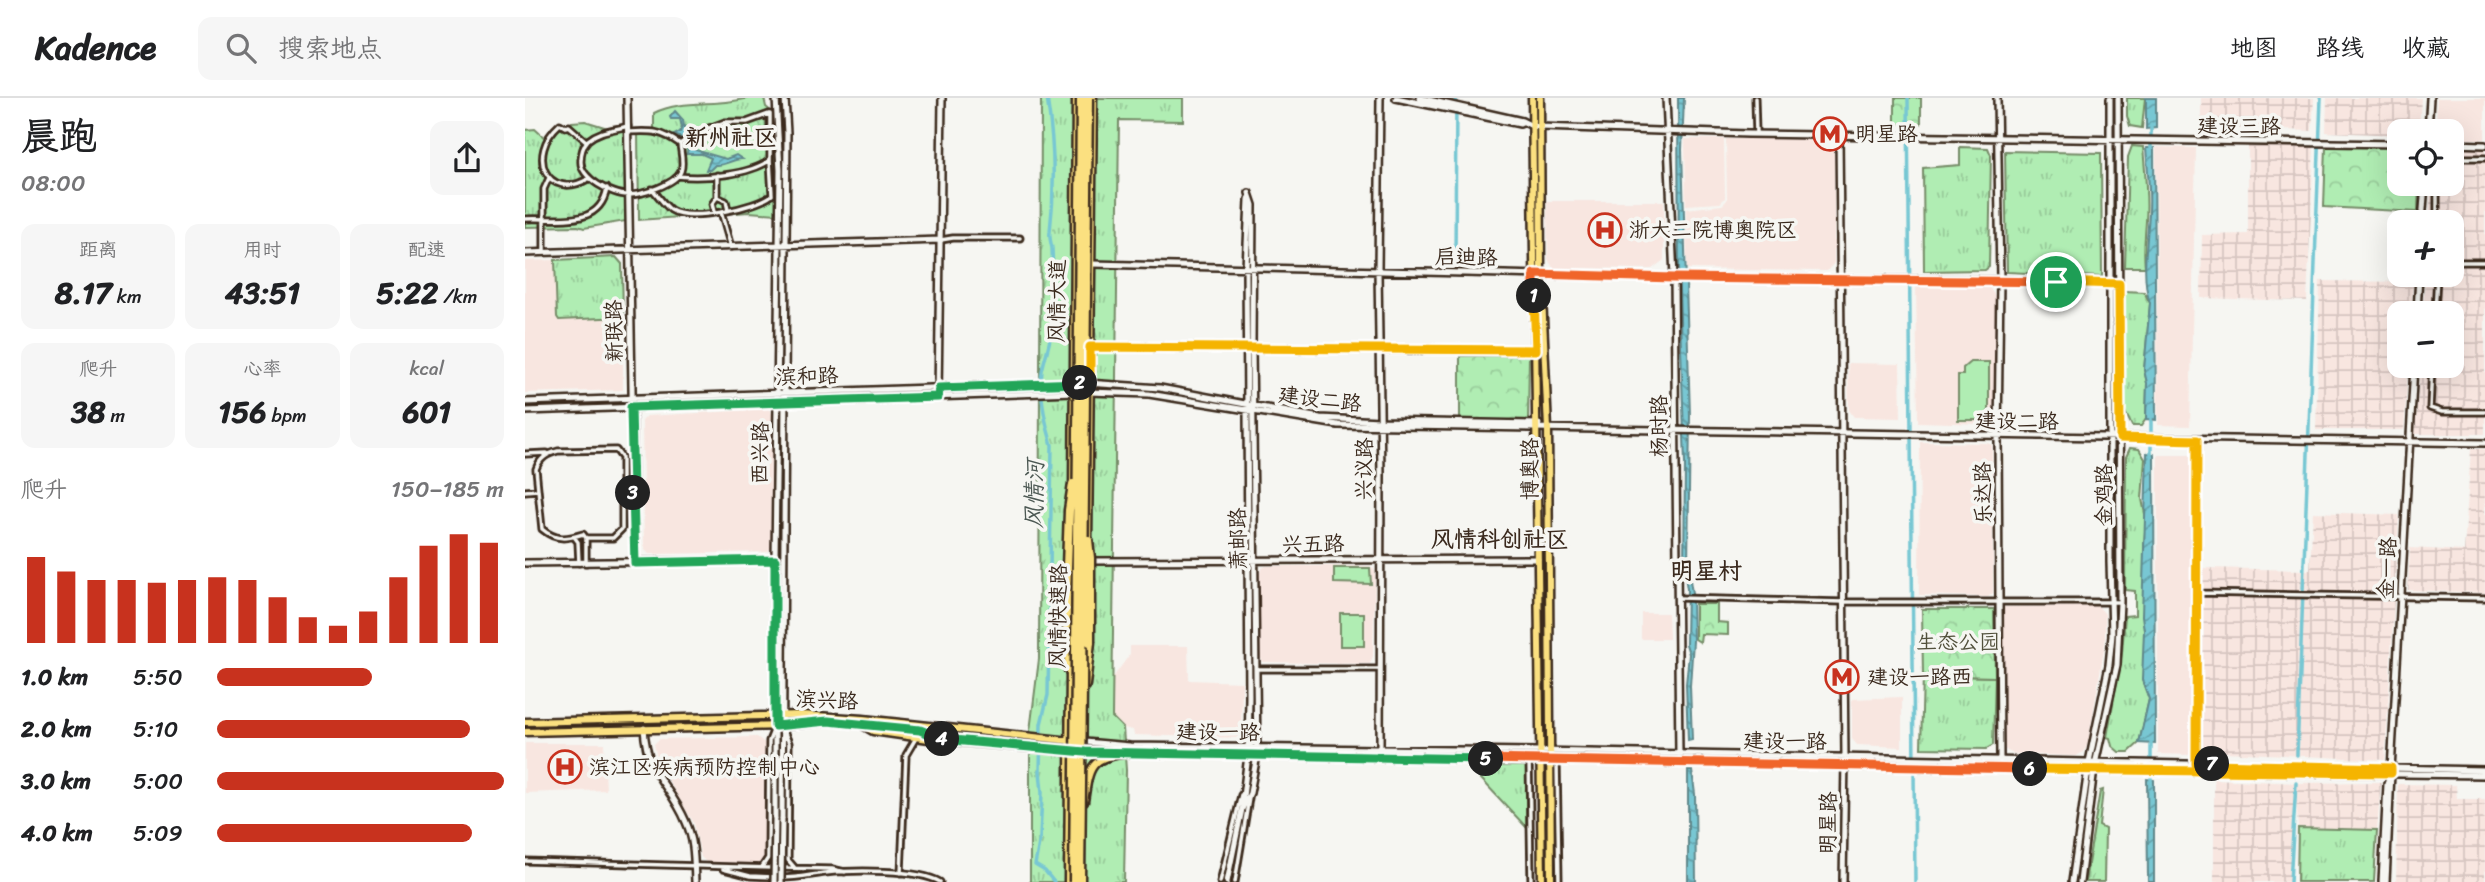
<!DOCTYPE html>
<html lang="zh">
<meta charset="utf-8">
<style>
:root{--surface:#fff;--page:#f6f6f6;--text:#202124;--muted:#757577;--line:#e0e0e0;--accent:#c8321e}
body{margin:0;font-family:Sriracha,"LXGW WenKai TC",sans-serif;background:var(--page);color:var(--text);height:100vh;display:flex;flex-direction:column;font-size:26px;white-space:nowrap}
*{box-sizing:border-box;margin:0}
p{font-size:23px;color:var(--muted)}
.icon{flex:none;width:38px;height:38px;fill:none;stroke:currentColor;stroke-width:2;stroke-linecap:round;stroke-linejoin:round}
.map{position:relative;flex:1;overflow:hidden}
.sheet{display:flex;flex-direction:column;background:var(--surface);width:525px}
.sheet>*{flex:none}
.fabs{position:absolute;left:1862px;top:21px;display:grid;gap:14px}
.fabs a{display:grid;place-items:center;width:77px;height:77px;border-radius:14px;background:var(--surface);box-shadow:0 7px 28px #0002;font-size:35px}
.pin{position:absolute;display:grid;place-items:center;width:60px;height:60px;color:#fff;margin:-30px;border:4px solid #fff;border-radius:50%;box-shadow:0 2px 7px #0007}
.km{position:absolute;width:35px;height:35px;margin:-18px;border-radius:50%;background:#222;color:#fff;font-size:19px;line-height:35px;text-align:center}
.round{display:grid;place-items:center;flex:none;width:74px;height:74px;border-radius:14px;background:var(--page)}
.summary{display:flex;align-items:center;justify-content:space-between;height:119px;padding:0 21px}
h1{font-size:38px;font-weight:800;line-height:52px}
.metrics{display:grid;grid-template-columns:repeat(3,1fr);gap:10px;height:119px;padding:7px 21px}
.metrics div{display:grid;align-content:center;border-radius:14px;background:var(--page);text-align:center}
.metrics b{font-size:30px;font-weight:800}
.metrics small{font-size:19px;font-weight:400}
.metrics p{font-size:19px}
.chart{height:196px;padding:14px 21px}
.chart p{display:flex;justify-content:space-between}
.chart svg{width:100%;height:126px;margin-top:7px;stroke:var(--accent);stroke-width:6}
ul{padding:0 21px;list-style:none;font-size:23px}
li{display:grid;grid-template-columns:112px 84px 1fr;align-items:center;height:52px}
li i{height:18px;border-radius:9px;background:var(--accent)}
header{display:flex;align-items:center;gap:42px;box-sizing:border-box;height:98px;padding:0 35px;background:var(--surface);border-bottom:2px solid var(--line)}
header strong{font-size:33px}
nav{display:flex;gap:38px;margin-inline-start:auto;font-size:24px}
.search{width:490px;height:63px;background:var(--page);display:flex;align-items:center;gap:18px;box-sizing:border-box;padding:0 24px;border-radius:14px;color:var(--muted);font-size:26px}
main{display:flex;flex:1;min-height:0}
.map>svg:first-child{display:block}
</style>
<header>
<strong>Kadence</strong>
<div class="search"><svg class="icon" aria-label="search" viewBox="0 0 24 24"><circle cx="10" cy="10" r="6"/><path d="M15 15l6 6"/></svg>搜索地点</div>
<nav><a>地图</a><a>路线</a><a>收藏</a></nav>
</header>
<main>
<section class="sheet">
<div class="summary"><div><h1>晨跑</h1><p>08:00</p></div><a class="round"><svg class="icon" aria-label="share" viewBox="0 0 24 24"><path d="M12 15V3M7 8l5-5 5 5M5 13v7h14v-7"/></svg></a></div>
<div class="metrics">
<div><p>距离</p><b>8.17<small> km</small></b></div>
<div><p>用时</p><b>43:51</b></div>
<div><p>配速</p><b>5:22<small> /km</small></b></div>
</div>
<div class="metrics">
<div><p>爬升</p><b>38<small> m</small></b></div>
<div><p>心率</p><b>156<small> bpm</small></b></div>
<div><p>kcal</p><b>601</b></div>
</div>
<div class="chart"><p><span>爬升</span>150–185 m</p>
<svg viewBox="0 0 160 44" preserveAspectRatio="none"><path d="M5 44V14M15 44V19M25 44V22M35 44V22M45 44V23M55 44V22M65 44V21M75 44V22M85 44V28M95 44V35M105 44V38M115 44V33M125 44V21M135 44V10M145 44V6M155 44V9"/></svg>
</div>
<ul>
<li><b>1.0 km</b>5:50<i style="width:54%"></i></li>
<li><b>2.0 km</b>5:10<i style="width:88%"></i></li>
<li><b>3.0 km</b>5:00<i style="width:100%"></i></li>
<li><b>4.0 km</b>5:09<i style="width:89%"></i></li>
</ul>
</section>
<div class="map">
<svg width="1960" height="784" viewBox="0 0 1960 784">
<defs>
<pattern id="industrial-grid" width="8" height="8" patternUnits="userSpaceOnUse" patternTransform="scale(1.75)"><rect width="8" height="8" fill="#f8e6e0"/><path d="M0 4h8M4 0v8" fill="none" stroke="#d6c5c0"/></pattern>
<pattern id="grass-tufts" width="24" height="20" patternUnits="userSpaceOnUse" patternTransform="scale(1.75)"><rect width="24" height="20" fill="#b0edb3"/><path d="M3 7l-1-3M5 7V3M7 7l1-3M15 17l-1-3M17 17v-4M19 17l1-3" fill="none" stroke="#98cb9a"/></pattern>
<pattern id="park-crowns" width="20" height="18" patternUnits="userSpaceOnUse" patternTransform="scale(1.75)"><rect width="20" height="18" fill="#b0edb3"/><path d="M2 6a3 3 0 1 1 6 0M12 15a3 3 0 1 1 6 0" fill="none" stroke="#98cb9a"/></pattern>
<pattern id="water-waves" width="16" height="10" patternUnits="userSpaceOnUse" patternTransform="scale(1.75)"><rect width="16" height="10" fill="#78c7d3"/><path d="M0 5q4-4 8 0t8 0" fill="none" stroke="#64a2ab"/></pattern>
</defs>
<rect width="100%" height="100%" fill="#f6f6f2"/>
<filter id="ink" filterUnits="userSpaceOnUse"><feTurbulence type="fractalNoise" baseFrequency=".0143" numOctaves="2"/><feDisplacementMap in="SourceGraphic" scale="14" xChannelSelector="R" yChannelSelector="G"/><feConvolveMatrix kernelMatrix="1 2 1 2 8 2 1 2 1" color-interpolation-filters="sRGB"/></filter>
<g filter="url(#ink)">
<path fill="#f8e6e0" d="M1912,0H1960V41H1927V33H1911Z
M1160,41H1199L1200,100L1195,105L1161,107Z
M1201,41H1300L1309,50V165L1302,173L1162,171L1161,111L1197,107L1202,102Z
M1631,49L1671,50L1665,328L1633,327Z
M1022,103H1139V162L1127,171L1028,170L1023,161Z
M30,162L32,219L34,221L98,219V292L0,295V163Z
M1391,187L1463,188L1470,198V319L1460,326L1393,324Z
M1323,265L1375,266L1376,320L1329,319L1324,312Z
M244,311L249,318L248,446L243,454L124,456L119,451L117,323L122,318Z
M1395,344L1462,345L1467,347L1468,495L1463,499L1394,497Z
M1633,357H1669L1666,657L1633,656Z
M741,468H845L848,470L850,474L848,558L845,566L738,564L735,559L734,476L737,470Z
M1573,508L1580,516V545L1563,645L1559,654L1551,658L1488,656L1479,651V509Z
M1116,515H1143L1144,541H1116Z
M605,548H663L664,582L717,584L716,640L609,637L608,632L598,630L587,619V581L605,556Z
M1377,599V649L1332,647L1327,641V601Z
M232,639L240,645L239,762L235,766L181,764L176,759L169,725L133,665L129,646L134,641Z
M0,645H79L81,692L0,695Z"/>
<path fill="url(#industrial-grid)" d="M1676,0H1789L1787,33L1676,29Z
M1802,0H1896L1894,32L1874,33V37L1801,34Z
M1723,46L1789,47L1782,203L1676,200L1677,137L1723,136Z
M1927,49L1960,50V336H1890L1895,268H1927V215H1898L1900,177H1927V124H1904L1906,86H1927Z
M1795,183L1888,184L1886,215H1874V268H1883L1879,332H1791Z
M1946,351H1960V495L1883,492L1885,450L1939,453Z
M1788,414L1874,417L1860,662L1678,653V470L1785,472Z
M1689,681L1771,685L1856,684L1852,732L1773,730L1771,696L1766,784H1689Z
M1873,686L1931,687L1932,701H1960V784H1871Z"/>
<path fill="url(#grass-tufts)" stroke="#768c68" stroke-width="2" d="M223,0H239L241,9L248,15L252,116L224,114L114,122L113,34L129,33V15C157,1 193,9 223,0Z
M516,0H658V23L594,22L587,619L598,630L601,672L599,784H505V633L514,561Z
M1602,0H1620L1617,30L1605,28L1602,18Z
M60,23L86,31L101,29V123L59,130L53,128L0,129V32L10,31L21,41L35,26L40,29L47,24Z
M1607,48L1618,49C1620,74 1623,98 1621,123C1620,140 1618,152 1620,169H1600L1603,59Z
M1435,49L1463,50L1466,57L1464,169L1460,172L1399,173L1398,70L1435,67Z
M1480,53L1576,55L1577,179L1482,174Z
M91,159L97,166L98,219L34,222L32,219L30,162Z
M1599,193L1619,194L1625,205L1619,272L1622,285L1621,321L1616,328H1607L1599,312Z
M1605,350L1614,351L1620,361L1617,401L1621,421L1619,447V576L1617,582L1624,601L1614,645L1604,654H1594L1587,648L1585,640L1582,639L1597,555L1600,518L1610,517V493L1600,492L1601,359Z
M1398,577L1470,579L1468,647L1461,651L1396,650Z
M944,668H1001V729Z
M1578,692L1574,728L1580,731L1579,784H1560L1575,693Z
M1773,730L1852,732L1849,784H1772Z"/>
<path fill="url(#park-crowns)" stroke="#768c68" stroke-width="2" d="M1370,0H1396V26H1370Z
M1801,48L1874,49V86H1894L1893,114L1799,109Z
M1004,257L1003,327L935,325V258Z
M1170,506H1192V524L1203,525V537L1176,536L1175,544L1170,541Z
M1397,511H1469L1470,579L1398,577Z"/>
<path fill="#b0edb3" stroke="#768c68" stroke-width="2" d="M1445,264H1464V312L1459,322H1433V277H1438V270Z
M809,470H845L846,486L809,485Z
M815,515H839V548H815Z"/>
<path fill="url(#water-waves)" stroke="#60888b" stroke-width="2" d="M1153,0H1159L1157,52L1165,318L1163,469L1167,495L1168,543L1165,588L1167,642L1163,643L1161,586L1164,556L1161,546L1162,491L1159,472L1160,366L1154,192Z
M1621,0H1631V30L1621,31Z
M150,13L158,22L160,36L163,39L170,52L201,61L211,57L217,61C207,61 200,68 190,67L185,72H181L186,60L177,56H162L163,46L157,40L149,37L155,34L157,29L155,21H146L145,19Z
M1621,50H1629L1631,322L1621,321L1622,285L1619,272L1625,205C1617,182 1621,152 1623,128C1626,102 1623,76 1621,50Z
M1622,355L1629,356L1630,646L1614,645L1624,601L1617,582L1619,532L1617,518Z
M1163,673H1167L1170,696L1171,784H1163Z
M1622,681L1629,682V784H1623Z"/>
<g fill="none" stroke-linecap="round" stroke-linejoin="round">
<path stroke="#78c7d3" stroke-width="3.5" d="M522,0C529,43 530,91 525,134C524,139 526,145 527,150C528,174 529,201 527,225C527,242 520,257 517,273C514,297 520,324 527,347L523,597L516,626L515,673L517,695L515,739L510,767L520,773L529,784
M1383,0L1390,784
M1626,54V27
M930,165L931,0
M1626,317V358
M1772,657L1796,0
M1626,684V643
M1765,784L1771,685"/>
<defs>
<path id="street" d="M1230,0L1231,36
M103,28C89,32 75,32 63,42C58,47 56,56 56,62C54,80 87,97 103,97C117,97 151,86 156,73C159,65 156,55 155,46C135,32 127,33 103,34
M61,43L44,28L40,29L35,26C0,57 22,104 63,81
M155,46L171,35L200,24H222L244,16
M1927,60H1960
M153,78C177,81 225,77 245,62V16
M1912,86V124
M127,91C133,97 139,107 146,112C164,124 231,110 247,97L245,62
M192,99L201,103L203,112
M189,114L187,106L192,99V77
M196,114L206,149
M0,121C31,119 75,131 82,90
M416,142L428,140H495
M19,154V91L24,80
M1927,164H1960
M1910,215L1912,177
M1907,268L1905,310L1917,314H1960
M91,352L97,360V431L88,440H61L58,436C42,441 31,443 17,431L11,371C15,360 22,356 33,353Z
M0,356L22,355
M0,393L12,392
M50,440L53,444L54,465
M61,465V440
M1672,495L1960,500
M1153,500L1319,504H1595
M731,571H855
M259,633L264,645L263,762L269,769
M1004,661L1006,784
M1032,664L1034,784
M1671,666L1672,342
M0,763L248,770
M237,769L243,760L244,643L248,633
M256,770L307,771L320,774
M198,771L225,778L248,779
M376,775L381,657L391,640
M256,780C272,780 285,777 300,775C327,772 393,771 415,784
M695,784L716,697
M710,784L724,700"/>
<path id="secondary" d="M102,0L110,465
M871,0L995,26
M895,0L997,23L1007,28L1015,29L1223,36L1874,46
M1141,0L1149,180L1154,657
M1472,0L1475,182L1473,338L1475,663
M1903,33L1905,0
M1314,37L1320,660L1318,784
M1927,46L1960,47
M1897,124L1900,86
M0,155L416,142
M567,166L1149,180L1475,182L1594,186
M1892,215L1894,177
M565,249L1011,252
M562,285L635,290L795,320L855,323L1014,326
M563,294L624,296L813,327L1960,345
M413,299L417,0
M0,304L552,285
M0,313L550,294
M563,463L1013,461
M0,465L251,462
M119,630C122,680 145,685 161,724C170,744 169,763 170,784
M560,644L605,648L1014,653L1960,672
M553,654L592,655
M602,655L1563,672L1960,677
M855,655L856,377L853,172L855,0
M1866,672L1889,268
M717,707L723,657L724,599L721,170L724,101
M250,721V462L255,72L251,0
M257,721L261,146L262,35L260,0
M702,784L717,711L725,695L732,657L727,249L728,107L724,95
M1547,784L1564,664L1584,567L1587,537L1585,464V0
M1555,784L1569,671L1592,567L1595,504L1593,0
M1857,784L1862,686L1866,675L1861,784"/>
<path id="primary" d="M1007,0L1017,784
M1015,0L1016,176L1023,331L1026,784
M548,390L551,0
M548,415V502
M563,446L568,0
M0,624L276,617L338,621L546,643
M338,626L395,632L416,640
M0,634L258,628L303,623L336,626L348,633L404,641L545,653
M559,704C564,668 565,659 604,655
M543,784L545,569"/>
<path id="highway" d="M541,497L544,572
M560,587L565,544"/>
</defs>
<use href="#street" stroke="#3b2a1e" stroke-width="9"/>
<use href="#secondary" stroke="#3b2a1e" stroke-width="10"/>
<use href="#primary" stroke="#3b2a1e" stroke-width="11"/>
<use href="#highway" stroke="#3b2a1e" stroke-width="13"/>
<use href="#street" stroke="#f6f6f2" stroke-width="3.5"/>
<use href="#secondary" stroke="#f6f6f2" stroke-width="5"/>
<use href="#primary" stroke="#fbe080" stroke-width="6"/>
<use href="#highway" stroke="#fbe080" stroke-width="8"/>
<defs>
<path id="secondary-bridge" d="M249,784L250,721
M256,784L257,721"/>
<path id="highway-bridge" d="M563,442L565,460V544
M541,497L544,412L548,386
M549,784L556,0
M555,784L563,0"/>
</defs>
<use href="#secondary-bridge" stroke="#3b2a1e" stroke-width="10" stroke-linecap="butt"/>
<use href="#highway-bridge" stroke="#3b2a1e" stroke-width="13" stroke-linecap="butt"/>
<use href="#secondary-bridge" stroke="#f6f6f2" stroke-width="5"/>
<use href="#highway-bridge" stroke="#fbe080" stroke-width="8"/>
</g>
</g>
<g fill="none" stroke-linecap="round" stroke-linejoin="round" filter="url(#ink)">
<defs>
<path id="split-1" d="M1009,198V176L1149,180L1531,184"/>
<path id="split-2" d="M555,285H565V249L1011,252L1009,198"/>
<path id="split-3" d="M108,395L106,309L413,299L414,290L555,285"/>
<path id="split-4" d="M108,395L110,465L250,462V628L303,623L395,632L417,641"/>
<path id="split-5" d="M417,641L560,654L961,661"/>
<path id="split-6" d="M961,661L1505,671"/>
<path id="split-7" d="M1505,671L1866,675V670L1687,666"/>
<path id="split-8" d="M1531,184L1594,186L1595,340L1672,342L1671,666H1687"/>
</defs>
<use href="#split-1" stroke="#fff" stroke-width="14"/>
<use href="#split-2" stroke="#fff" stroke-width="14"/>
<use href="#split-3" stroke="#fff" stroke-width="14"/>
<use href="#split-4" stroke="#fff" stroke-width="14"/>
<use href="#split-5" stroke="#fff" stroke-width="14"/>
<use href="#split-6" stroke="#fff" stroke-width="14"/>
<use href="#split-7" stroke="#fff" stroke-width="14"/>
<use href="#split-8" stroke="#fff" stroke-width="14"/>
<use href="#split-1" stroke="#f0652b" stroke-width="9"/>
<use href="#split-2" stroke="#f5b400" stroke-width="9"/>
<use href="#split-3" stroke="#22a559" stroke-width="9"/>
<use href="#split-4" stroke="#22a559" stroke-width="9"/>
<use href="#split-5" stroke="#22a559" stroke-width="9"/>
<use href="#split-6" stroke="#f0652b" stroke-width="9"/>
<use href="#split-7" stroke="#f5b400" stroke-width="9"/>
<use href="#split-8" stroke="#f5b400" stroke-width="9"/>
</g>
<defs>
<symbol id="metro-ring" viewBox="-11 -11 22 22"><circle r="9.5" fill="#f6f6f2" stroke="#c8321e" stroke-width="1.5"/><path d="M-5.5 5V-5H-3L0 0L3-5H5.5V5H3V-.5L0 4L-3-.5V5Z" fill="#c8321e"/></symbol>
<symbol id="hospital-ring" viewBox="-11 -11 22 22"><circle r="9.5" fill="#f6f6f2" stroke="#c8321e" stroke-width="1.5"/><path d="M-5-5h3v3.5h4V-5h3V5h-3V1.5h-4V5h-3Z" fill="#c8321e"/></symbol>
</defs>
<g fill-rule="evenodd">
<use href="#metro-ring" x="1286" y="17" width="38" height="38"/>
<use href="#hospital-ring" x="1061" y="113" width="38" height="38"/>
<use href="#metro-ring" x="1298" y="560" width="38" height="38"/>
<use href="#hospital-ring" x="21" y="650" width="38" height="38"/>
</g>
<g text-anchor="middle" stroke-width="7" stroke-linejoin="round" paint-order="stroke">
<g font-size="21" fill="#3b2a1e" stroke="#f6f6f2">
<text transform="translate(1714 28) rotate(1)" y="7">建设三路</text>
<text transform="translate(941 159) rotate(1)" y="7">启迪路</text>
<text transform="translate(532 203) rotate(-89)" y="7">风情大道</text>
<text transform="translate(89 233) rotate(-91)" y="7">新联路</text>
<text transform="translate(282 278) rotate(-2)" y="7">滨和路</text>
<text transform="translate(795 301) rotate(7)" y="7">建设二路</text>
<text transform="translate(1492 323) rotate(1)" y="7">建设二路</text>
<text transform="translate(1134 328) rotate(-90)" y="7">杨时路</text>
<text transform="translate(235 355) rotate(-89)" y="7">西兴路</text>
<text transform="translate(839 371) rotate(-89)" y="7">兴议路</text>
<text transform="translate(1005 371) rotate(-90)" y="7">博奥路</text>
<text transform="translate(1458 395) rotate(-91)" y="7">乐达路</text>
<text transform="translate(1579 397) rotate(-90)" y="7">金鸡路</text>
<text transform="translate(713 441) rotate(-91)" y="7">萧邮路</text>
<text transform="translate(788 446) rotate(-1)" y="7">兴五路</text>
<text transform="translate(1862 470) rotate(-87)" y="7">金一路</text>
<text transform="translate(533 518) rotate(-89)" y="7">风情快速路</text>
<text transform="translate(302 602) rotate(3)" y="7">滨兴路</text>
<text transform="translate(693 634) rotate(1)" y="7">建设一路</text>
<text transform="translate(1260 643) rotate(1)" y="7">建设一路</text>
<text transform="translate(1303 725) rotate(-89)" y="7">明星路</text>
</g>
<g font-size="21" fill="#3b2a1e" stroke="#f6f6f2" text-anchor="start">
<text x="1330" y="43">明星路</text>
<text x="1104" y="139">浙大二院博奥院区</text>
<text x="1342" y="586">建设一路西</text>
<text x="64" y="676">滨江区疾病预防控制中心</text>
</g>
<g font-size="21" fill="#52513c" stroke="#f6f6f2">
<text x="1433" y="551">生态公园</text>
</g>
<g font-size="23" font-weight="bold" fill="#3b2a1e" stroke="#f6f6f2">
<text x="206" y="47">新州社区</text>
<text x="975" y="449">风情科创社区</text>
</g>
<g font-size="23" font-style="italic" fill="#4d5954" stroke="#f6f6f2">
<text transform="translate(509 396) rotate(-89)" y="8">风情河</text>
</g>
<g font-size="24" font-weight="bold" fill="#3b2a1e" stroke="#f6f6f2">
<text x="1181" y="481">明星村</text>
</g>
</g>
</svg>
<div class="fabs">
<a><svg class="icon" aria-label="locate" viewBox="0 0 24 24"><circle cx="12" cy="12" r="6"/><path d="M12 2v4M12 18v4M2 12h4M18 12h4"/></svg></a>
<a>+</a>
<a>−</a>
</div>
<div class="pin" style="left:1531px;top:184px;background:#1e9e55"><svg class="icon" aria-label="arrive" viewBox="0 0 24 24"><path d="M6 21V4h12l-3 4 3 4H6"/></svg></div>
<b class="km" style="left:1009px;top:198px">1</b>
<b class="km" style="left:555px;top:285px">2</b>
<b class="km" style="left:108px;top:395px">3</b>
<b class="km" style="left:417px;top:641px">4</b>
<b class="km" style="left:961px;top:661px">5</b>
<b class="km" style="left:1505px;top:671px">6</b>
<b class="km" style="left:1687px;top:666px">7</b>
</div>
</main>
